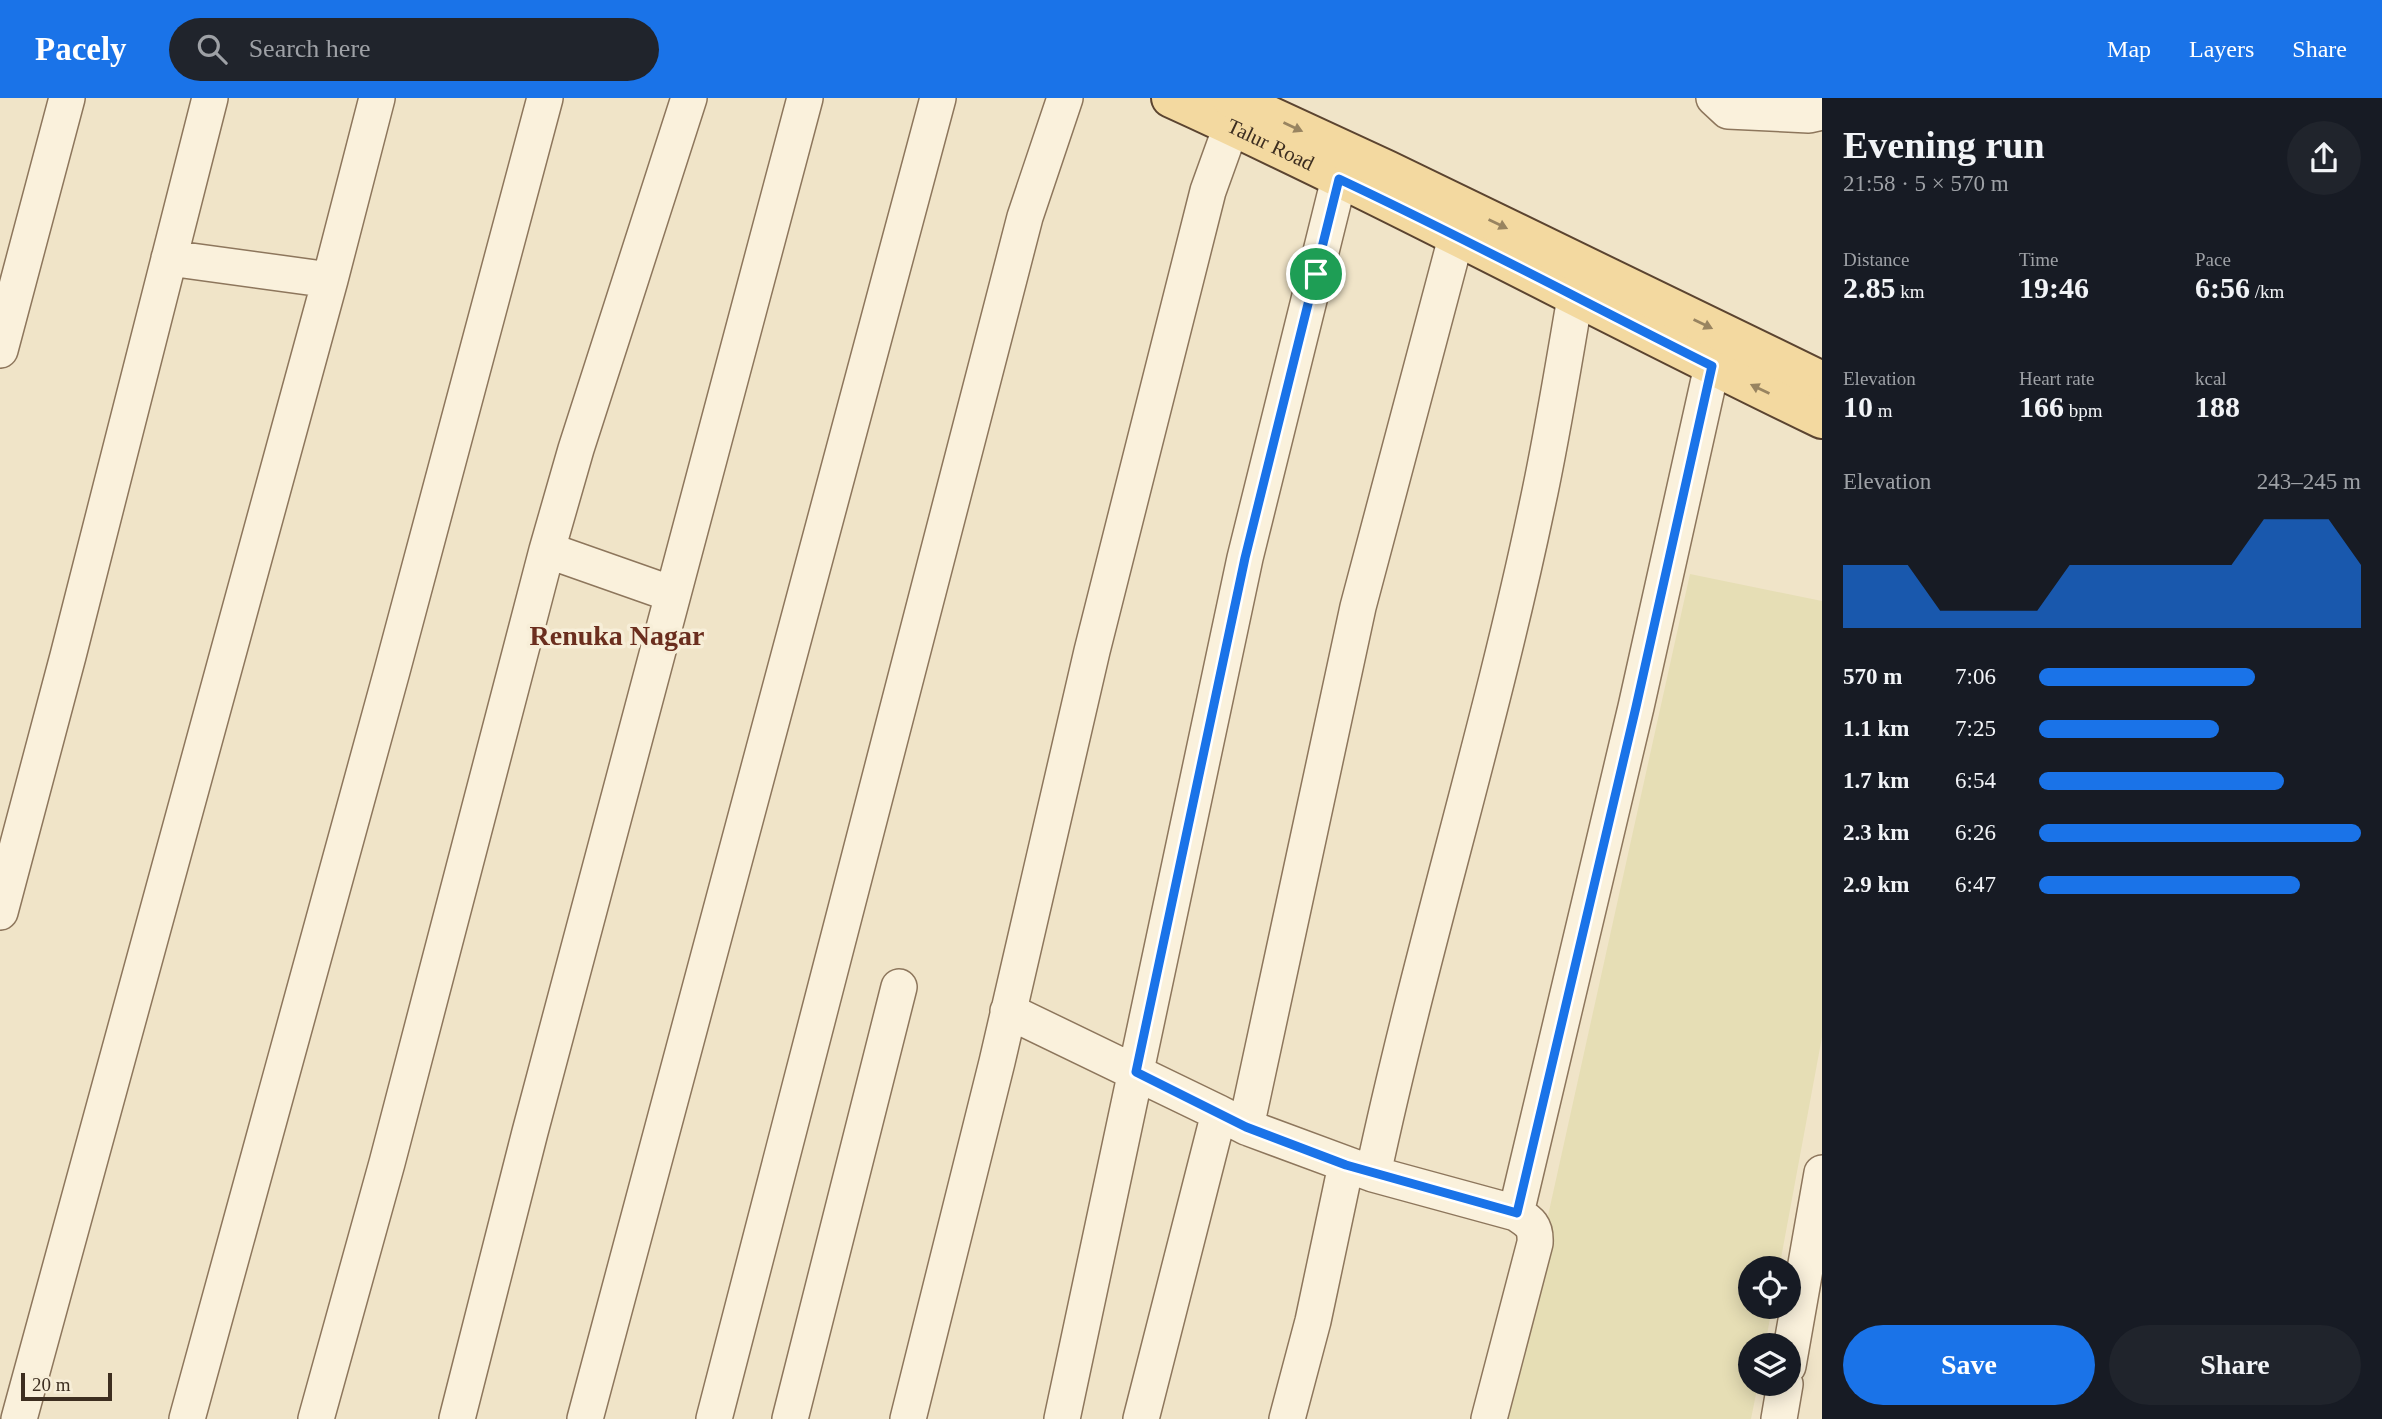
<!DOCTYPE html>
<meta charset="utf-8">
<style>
:root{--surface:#171b24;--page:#20242c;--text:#f1f3f6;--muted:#9ea1a6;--accent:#1a73e8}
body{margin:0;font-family:Georgia,serif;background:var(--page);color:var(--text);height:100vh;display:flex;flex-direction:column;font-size:26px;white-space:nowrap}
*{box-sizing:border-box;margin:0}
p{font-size:23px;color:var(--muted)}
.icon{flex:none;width:38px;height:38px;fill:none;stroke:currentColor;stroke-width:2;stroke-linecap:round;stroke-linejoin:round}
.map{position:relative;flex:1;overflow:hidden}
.side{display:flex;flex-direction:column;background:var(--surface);width:560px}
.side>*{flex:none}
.fabs{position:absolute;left:1738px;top:1158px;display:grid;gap:14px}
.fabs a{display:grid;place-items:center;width:63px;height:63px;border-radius:50%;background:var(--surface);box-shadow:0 4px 18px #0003;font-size:35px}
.scale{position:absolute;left:21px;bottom:18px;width:91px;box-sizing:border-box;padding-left:7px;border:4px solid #3d2e20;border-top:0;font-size:19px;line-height:24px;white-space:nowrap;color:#3d2e20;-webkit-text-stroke:5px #f7eed8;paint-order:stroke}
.pin{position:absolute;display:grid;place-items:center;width:60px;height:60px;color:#fff;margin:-30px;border:4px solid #fff;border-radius:50%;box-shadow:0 2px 7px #0007}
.round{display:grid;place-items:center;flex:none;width:74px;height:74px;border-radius:37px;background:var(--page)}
.overview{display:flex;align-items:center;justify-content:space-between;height:119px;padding:0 21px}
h1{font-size:38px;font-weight:600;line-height:52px}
.stats{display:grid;grid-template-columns:repeat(3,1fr);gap:10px;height:119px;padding:7px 21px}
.stats div{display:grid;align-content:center}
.stats b{font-size:30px;font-weight:600}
.stats small{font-size:19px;font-weight:400}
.stats p{font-size:19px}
.chart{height:196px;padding:14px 21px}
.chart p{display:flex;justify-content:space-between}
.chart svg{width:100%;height:126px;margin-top:7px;fill:var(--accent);opacity:.7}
.action{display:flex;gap:14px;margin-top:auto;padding:14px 21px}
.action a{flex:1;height:80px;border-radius:42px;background:var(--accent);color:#fff;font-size:28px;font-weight:600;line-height:80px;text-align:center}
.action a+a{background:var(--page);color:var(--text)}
ul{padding:0 21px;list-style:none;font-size:23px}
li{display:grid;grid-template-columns:112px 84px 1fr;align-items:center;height:52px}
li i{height:18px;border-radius:9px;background:var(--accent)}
header{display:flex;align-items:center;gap:42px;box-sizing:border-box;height:98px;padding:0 35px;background:var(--accent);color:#fff}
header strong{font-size:33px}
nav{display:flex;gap:38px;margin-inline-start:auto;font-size:24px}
.search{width:490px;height:63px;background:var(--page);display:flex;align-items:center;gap:18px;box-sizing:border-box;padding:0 24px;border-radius:38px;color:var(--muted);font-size:26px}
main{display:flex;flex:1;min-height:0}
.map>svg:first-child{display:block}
</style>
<header>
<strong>Pacely</strong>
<div class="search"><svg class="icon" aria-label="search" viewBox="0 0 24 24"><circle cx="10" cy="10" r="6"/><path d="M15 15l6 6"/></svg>Search here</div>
<nav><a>Map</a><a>Layers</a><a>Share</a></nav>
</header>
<main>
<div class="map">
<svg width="1822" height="1321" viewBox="0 0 1822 1321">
<rect width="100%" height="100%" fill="#f0e4c8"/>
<path fill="#e6deb5" d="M1690,476L1822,503V939L1779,1171H1750V1209H1772L1765,1248H1750V1286H1758L1751,1321H1503Z"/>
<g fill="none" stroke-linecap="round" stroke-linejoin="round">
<defs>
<path id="street" d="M1714,0L1728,13L1809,17L1822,14
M169,160L330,182
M0,252L67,0
M547,452L672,496
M0,814L68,558L210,0
M1008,913L1219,1015
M1246,1029L1373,1076L1516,1115L1636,609L1712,268
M1373,1076C1421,852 1490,632 1537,408C1552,339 1563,269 1575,200
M1788,1268L1822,1075
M19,1321L330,182L377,0
M187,1321L392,573L545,0
M316,1321L387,1065L547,452L576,351L689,0
M457,1321L530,1034L805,0
M585,1321L938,0
M714,1321L1025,119L1065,0
M790,1321L899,889
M908,1321L997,964L1092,553L1208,93L1240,4
M1062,1321L1245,460L1339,81
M1141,1321L1219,1015L1246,1029L1358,509L1457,136
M1287,1321L1313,1223L1346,1067
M1489,1321L1535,1145C1536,1128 1530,1124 1516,1115
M1779,1321L1785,1286"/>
<g id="primary">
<path id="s1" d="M1171,0C1391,100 1604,216 1822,321"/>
<path d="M1231,0L1387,72L1822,283"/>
</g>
</defs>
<use href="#street" stroke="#8d765c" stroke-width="38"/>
<use href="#primary" stroke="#5b4430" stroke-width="42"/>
<use href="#street" stroke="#faf1dc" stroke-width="35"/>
<use href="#primary" stroke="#f3d9a0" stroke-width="38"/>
</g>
<defs><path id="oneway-solid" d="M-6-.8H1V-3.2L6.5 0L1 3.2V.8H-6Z" transform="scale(1.75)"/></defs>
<g fill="#988460">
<use href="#oneway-solid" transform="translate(1293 29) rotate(25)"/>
<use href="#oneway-solid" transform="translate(1498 126) rotate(26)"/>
<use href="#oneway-solid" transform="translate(1703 226) rotate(26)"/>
<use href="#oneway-solid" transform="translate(1760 291) rotate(-154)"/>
</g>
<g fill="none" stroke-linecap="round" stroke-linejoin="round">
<defs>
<path id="route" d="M1339,81C1465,140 1588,206 1712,268L1636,609L1517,1115L1346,1067L1246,1029L1136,974L1245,460Z"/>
</defs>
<use href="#route" stroke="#fff" stroke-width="14"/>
<use href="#route" stroke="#1a73e8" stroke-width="9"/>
</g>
<g text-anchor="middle" stroke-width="7" stroke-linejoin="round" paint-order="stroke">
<g font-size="21" fill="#3d2e20" stroke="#f7eed8">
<text dy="7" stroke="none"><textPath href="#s1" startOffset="110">Talur Road</textPath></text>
</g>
<g font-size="28" font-weight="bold" fill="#6b2e1e" stroke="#f7eed8">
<text x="617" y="547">Renuka Nagar</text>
</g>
</g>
</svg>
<div class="fabs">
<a><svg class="icon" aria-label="locate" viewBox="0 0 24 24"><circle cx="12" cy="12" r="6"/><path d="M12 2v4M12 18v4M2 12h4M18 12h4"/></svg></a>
<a><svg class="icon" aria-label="layers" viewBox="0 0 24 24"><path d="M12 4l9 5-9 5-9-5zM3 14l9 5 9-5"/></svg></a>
</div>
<div class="scale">20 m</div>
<div class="pin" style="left:1316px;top:176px;background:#1e9e55"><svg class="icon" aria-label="arrive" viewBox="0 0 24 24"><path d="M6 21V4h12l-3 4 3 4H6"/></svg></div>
</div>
<section class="side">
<div class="overview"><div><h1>Evening run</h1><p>21:58 · 5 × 570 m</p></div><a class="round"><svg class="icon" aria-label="share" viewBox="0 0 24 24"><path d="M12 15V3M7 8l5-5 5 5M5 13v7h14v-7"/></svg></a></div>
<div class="stats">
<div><p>Distance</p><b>2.85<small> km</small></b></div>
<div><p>Time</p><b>19:46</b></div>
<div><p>Pace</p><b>6:56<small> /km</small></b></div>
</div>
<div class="stats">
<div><p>Elevation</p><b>10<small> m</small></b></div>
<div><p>Heart rate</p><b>166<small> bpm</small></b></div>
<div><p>kcal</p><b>188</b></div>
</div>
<div class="chart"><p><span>Elevation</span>243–245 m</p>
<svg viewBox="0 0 160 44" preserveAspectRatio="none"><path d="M0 44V22L10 22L20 22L30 38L40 38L50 38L60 38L70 22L80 22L90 22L100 22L110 22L120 22L130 6L140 6L150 6L160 22V44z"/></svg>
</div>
<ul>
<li><b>570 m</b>7:06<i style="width:67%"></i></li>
<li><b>1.1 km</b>7:25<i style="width:56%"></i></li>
<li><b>1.7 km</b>6:54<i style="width:76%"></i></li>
<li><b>2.3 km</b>6:26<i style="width:100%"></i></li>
<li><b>2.9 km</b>6:47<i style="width:81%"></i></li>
</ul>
<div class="action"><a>Save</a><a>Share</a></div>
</section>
</main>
